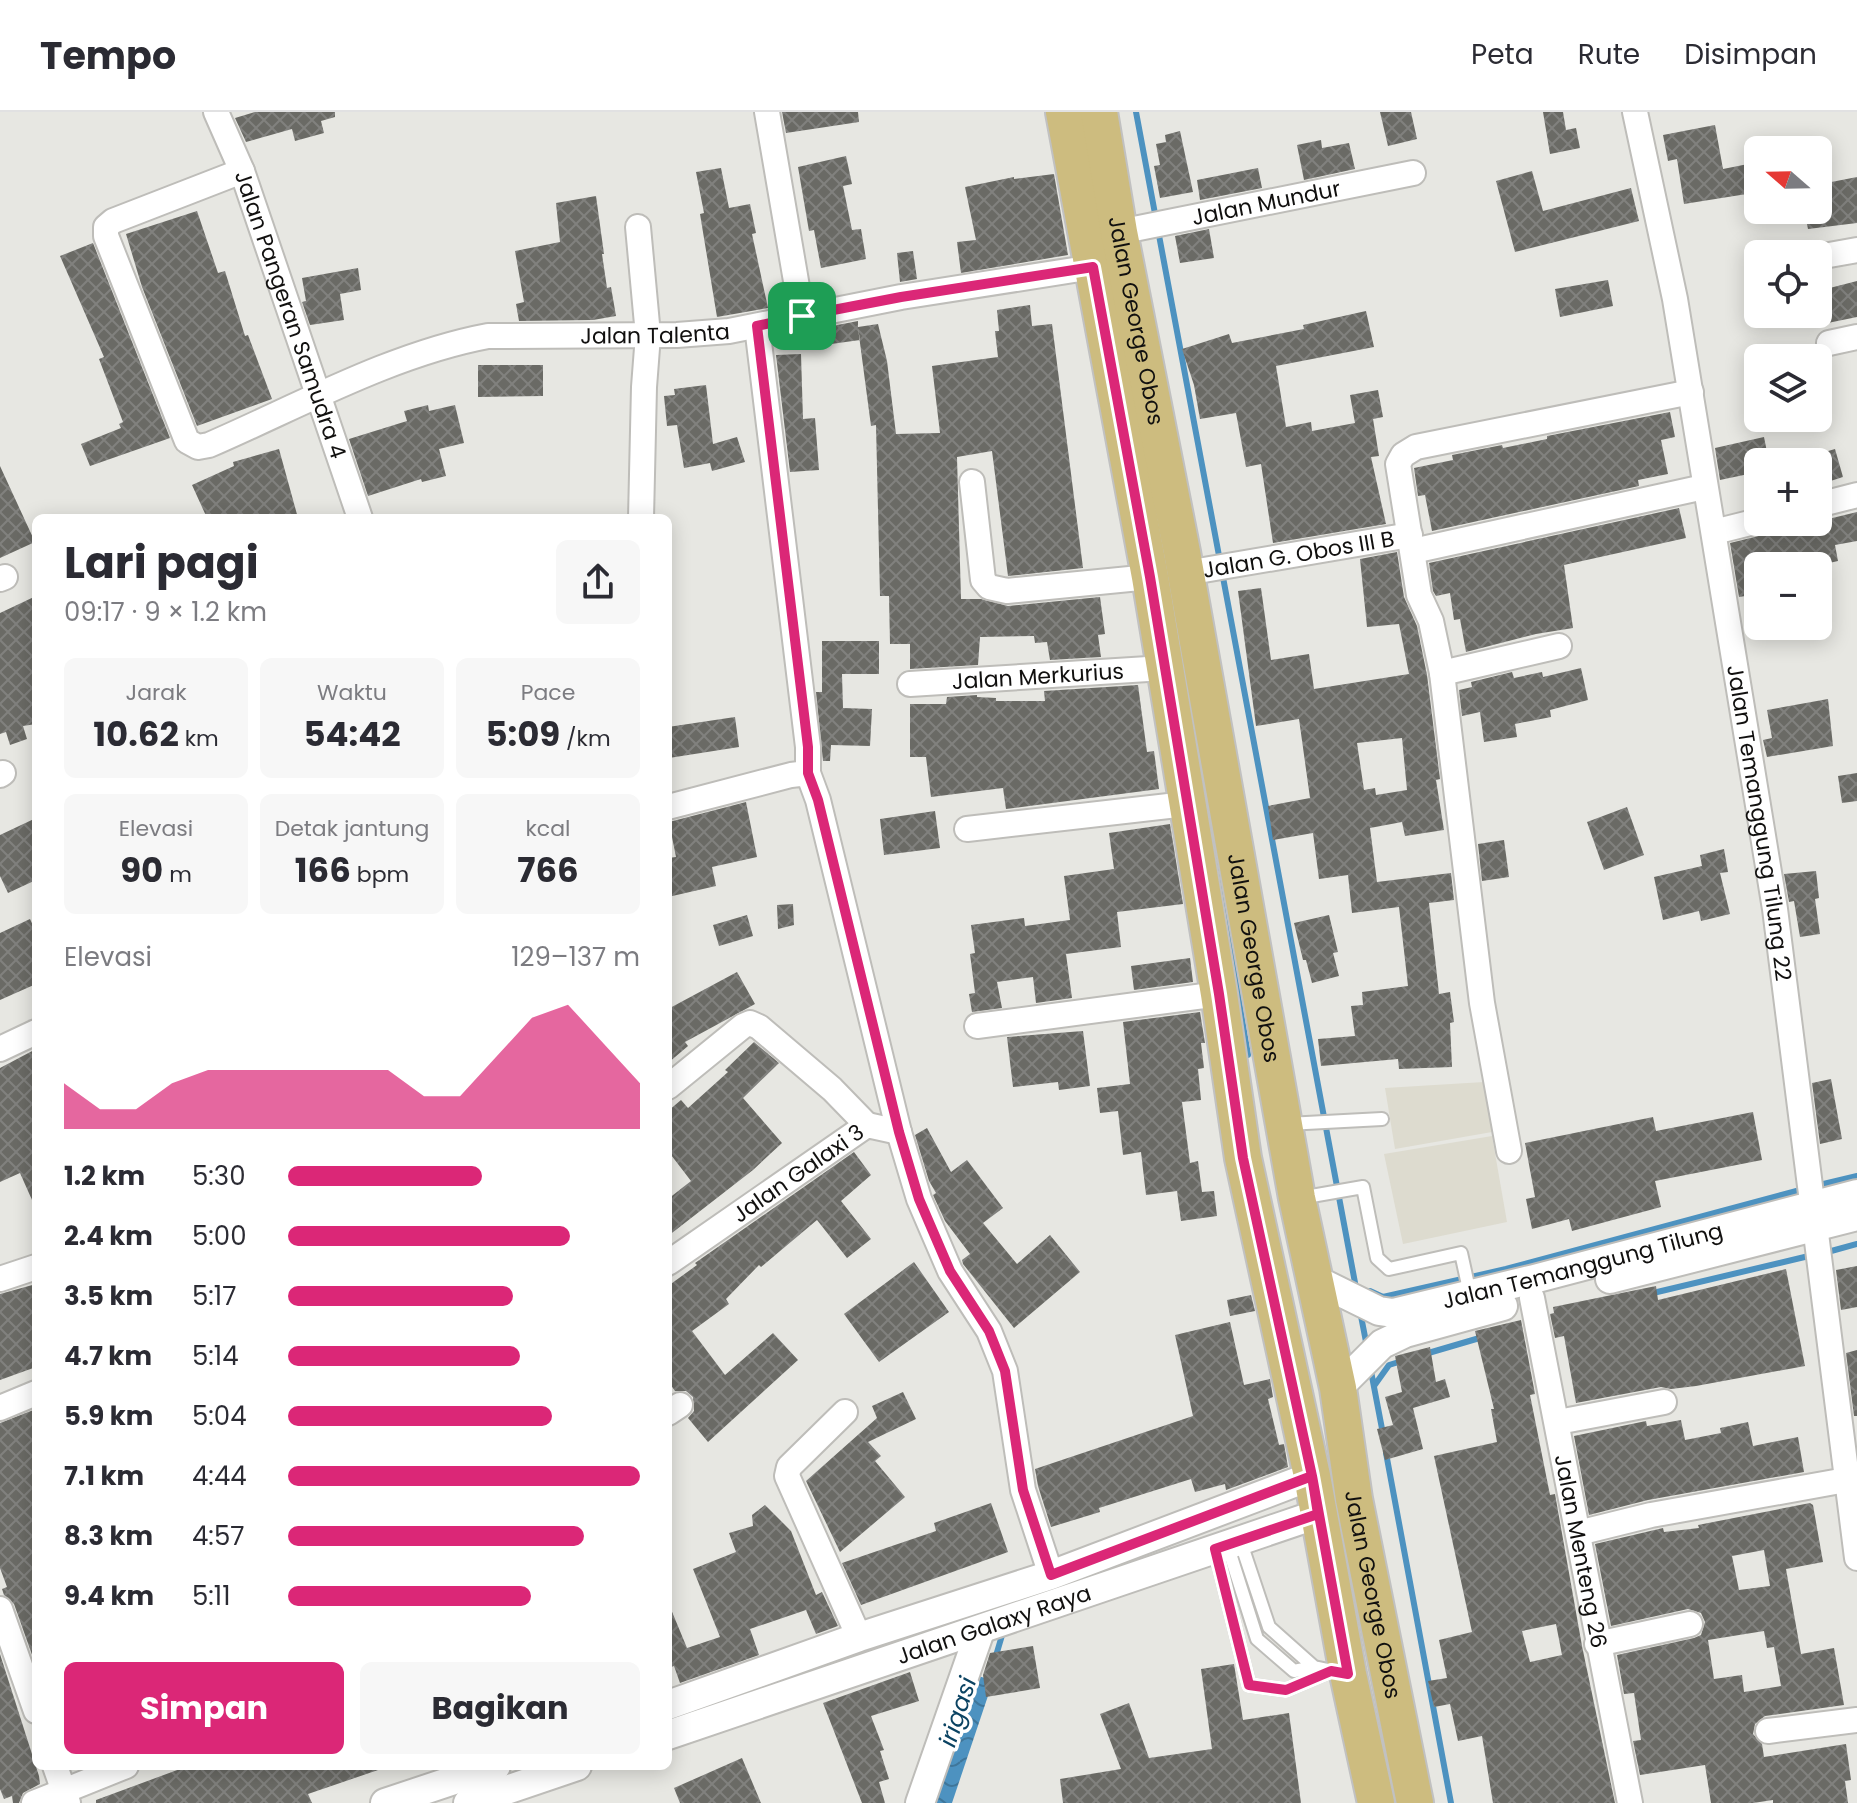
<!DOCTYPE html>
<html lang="id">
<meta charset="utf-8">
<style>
:root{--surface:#fff;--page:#f7f7f7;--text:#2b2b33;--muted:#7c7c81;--line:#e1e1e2;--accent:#db2777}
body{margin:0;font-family:Poppins,sans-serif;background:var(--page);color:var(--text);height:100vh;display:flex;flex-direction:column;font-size:30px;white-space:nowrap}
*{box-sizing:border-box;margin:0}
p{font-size:26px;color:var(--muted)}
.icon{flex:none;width:44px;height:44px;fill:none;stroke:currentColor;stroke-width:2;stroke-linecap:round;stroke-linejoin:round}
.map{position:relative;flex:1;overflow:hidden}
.side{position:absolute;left:32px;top:402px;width:640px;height:1256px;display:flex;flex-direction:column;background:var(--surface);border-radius:12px;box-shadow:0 4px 20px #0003}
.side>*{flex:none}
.needle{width:52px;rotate:290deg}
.controls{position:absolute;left:1744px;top:24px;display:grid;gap:16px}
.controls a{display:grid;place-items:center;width:88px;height:88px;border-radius:12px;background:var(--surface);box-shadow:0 4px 20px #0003;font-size:40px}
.pin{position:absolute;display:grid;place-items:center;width:68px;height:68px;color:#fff;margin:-34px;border-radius:16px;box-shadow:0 4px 12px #0006}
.round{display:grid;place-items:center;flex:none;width:84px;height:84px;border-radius:12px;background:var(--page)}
.head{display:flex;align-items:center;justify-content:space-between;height:136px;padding:0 32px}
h1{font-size:44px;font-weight:700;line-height:60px}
.figures{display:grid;grid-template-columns:repeat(3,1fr);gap:12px;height:136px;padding:8px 32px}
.figures div{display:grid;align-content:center;border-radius:12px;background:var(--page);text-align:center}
.figures b{font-size:34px;font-weight:700}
.figures small{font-size:22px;font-weight:400}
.figures p{font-size:22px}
.chart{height:224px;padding:16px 32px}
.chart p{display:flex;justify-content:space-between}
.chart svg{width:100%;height:144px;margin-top:8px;fill:var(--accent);opacity:.7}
.cta{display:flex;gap:16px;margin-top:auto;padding:16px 32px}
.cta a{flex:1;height:92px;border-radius:12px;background:var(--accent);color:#fff;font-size:32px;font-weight:700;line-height:92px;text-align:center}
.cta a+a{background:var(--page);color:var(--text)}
ul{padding:0 32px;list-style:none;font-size:26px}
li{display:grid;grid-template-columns:128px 96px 1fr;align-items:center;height:60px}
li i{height:20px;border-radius:10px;background:var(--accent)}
header{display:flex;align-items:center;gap:48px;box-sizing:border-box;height:112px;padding:0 40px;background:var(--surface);border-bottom:2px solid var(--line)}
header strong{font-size:38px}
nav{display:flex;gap:44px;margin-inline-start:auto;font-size:28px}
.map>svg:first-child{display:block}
</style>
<header>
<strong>Tempo</strong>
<nav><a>Peta</a><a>Rute</a><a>Disimpan</a></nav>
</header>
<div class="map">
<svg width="1857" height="1691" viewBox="0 0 1857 1691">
<defs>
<pattern id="water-waves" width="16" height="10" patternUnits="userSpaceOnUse" patternTransform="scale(2)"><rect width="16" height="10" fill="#4d92c0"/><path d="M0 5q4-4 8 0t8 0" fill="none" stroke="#3f769a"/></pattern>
<pattern id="building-cross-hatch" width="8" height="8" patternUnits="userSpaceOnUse" patternTransform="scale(2)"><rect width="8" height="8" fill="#6a6a65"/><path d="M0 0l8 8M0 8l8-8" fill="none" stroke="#81817e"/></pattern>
</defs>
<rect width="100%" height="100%" fill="#e7e7e2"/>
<path fill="#dddbcf" d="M1484,970L1492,1020L1395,1037L1385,976Z
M1492,1024L1507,1110L1403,1132L1384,1042Z"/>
<path fill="url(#water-waves)" d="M976,1563L993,1569L952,1691H934Z"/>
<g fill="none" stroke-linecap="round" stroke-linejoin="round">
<path stroke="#4d92c0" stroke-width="6" d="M1136,0L1156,107
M1158,118L1220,449
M1222,460L1356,1176
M1213,734L1248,943
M1815,1074L1857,1064
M1824,1141L1857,1132
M1370,1179L1383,1185L1506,1157L1804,1077
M1653,1181L1813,1143
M1360,1199L1367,1235
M1425,1242L1483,1225
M1370,1254L1383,1322
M1374,1274L1389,1253L1402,1249
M1386,1341L1451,1691
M995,1547L1003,1520"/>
</g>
<path fill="url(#building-cross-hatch)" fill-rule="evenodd" d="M255,0H335V5L321,9L324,21L295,29L292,17L246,30L235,6Z
M782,0H858L859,10L786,21Z
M1380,0H1411L1417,27L1388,34Z
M1543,0H1563L1566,18L1576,16L1580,36L1550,42Z
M1715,13L1723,57L1748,52L1753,81L1684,92L1677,47L1668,49L1663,23Z
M1180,19L1193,80L1160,86L1154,54L1160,53L1156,32L1166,30L1165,23Z
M1321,28L1322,36L1349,31L1355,57L1304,68L1297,33Z
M846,44L852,72L843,74L852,118L861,117L866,147L821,156L814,118L809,119L798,55Z
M721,56L729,96L750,92L756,121L752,122L768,196L717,205L700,102L704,101L696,60Z
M1258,56L1262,76L1200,88L1197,68Z
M1532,59L1543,99L1631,76L1639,109L1515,140L1496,69Z
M1054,62L1068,143L961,161L957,130L976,128L965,75L1014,65V67Z
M1857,65V111L1808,117L1804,98H1826L1821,72Z
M596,84L604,142H602L607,176L611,175L616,204L593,208L519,209L516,192L524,190L515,139L560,130L556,91Z
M197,99L218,161L225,159L245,224L248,223L272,287L197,314L142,175L126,122Z
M1209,117L1214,146L1180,151L1175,124Z
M93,131L170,326L90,354L81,332L121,316L119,312L123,310L99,247L104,245L60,144Z
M913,139L917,167L900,170L897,141Z
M358,156L361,178L340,182L344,208L310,213L302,190L306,189L302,166Z
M1608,168L1613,194L1560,205L1555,177Z
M1857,169V205L1818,213V179Z
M1030,193L1032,214L1052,212L1083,456L1008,464L992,339L957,345L961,487H981L1008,494L1100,485L1105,522L1098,523L1101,545L1050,548L1047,530L1035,531L1034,524L980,525L978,553L910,557V532H890L889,484H880L876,313L871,314L858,216L860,228L824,233L822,216L858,209V215L878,212L887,249L896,322L940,321L932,254L998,245L995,219H999L997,198Z
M1366,199L1374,235L1276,254L1286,315L1311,310L1312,319L1355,311L1350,283L1378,278L1383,305L1373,307L1379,344L1371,345L1386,412L1273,431L1261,352L1246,355L1236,301L1200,307L1194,273L1182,237L1229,222L1232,231L1304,217L1303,213Z
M801,242L803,307L815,306L819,358L790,360L776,243Z
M478,253H543V284L478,285Z
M706,273L713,332L737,325L745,350L712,359L710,351L684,356L677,313L667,314L664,284L675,283L674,277Z
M428,293L429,299L455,293L464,331L439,337L446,364L422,370L421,367L368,384L349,327L407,309L404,299Z
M1670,300L1675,325L1661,328L1668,362L1638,368L1639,374L1432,419L1425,383L1418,384L1414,356L1453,348L1452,343L1502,333L1503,336L1547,327V324Z
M1764,325L1769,350H1758V360L1720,368L1715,336Z
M279,337L298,406H207L192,373L234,354L233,350Z
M1835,337L1843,365L1818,373V342Z
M0,354L35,430L0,446Z
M1679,396L1686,426L1564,453L1573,516L1536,522L1466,540L1460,507L1454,508L1450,481L1436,484L1433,479L1429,451Z
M1857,400V429L1835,433L1838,449L1816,454H1758V482L1739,485L1730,431Z
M1397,440L1404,485L1417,514L1427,563L1440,667L1436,668L1444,718L1405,724L1402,710L1370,716L1377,770L1451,761L1454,788L1429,791L1439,882L1450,880L1454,910L1450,911L1452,955L1399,957L1398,947L1321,954L1318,927L1355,924L1351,894L1363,893L1362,880L1408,874L1399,795L1352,801L1348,763L1319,767L1313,721L1273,728L1268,694L1310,686L1299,607L1256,614L1238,479L1261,476L1271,548L1309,542L1314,577L1409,562L1399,512L1367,515L1360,447ZM1402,626L1407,678L1376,683L1375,676L1364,678L1357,631Z
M36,484V612L23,614L27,627L10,633L6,620L0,622V501Z
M822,529H879V562H842L843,596L872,597L870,634L831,633L830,649H823L816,580H822Z
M1581,556L1588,588L1550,598L1551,605L1515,612L1517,625L1484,630L1480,600L1462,604L1459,578L1472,575L1471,570L1512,560L1514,566L1542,560L1543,565Z
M1138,573L1147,640L1154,639L1159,677L1006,697L1003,676L931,685L926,645H910V592H946L947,585L977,583V585L996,586V589H1045L1044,579Z
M1828,587L1833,634L1767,645L1763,628L1772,626L1767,598Z
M735,605L739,635L669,646L668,615Z
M1857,661V689L1842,691L1838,664Z
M746,690L757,745L712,755L716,774L668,785V746L676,745L669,710Z
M1627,695L1644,743L1604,758L1587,710Z
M935,699L940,736L884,743L880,707Z
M36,706V768L8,781L0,764V723Z
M1170,712L1183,792L1117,800L1121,835L1066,842L1072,886L1036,891L1033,865L997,870L1002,896L972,900L969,882L975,881L970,842L975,841L971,813L1024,806L1025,814L1070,808L1064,764L1114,757L1109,721Z
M1504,728L1509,765L1482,769L1478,732Z
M1724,737L1728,760L1720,761L1730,802L1701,809L1699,799L1663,808L1654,765L1702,754L1700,743Z
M1816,759L1819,786L1815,787L1820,822L1800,825L1794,789L1789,790L1784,762Z
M793,792L794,813L778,817L777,793Z
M747,803L753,824L719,834L713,813Z
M1329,803L1338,840L1333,841L1339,864L1312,871L1306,848H1303L1294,811Z
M30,807L36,820V872L0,888V821Z
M1190,846L1193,870L1134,878L1131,854Z
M737,860L755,892L685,930L688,934L668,951V897Z
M1200,900L1205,931H1201L1204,956L1198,957L1201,988L1182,990L1190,1051L1198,1049L1202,1080L1214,1079L1217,1104L1181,1109L1177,1079L1146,1083L1141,1040L1123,1043L1118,999L1100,1001L1097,976L1130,972L1123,910Z
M1083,919L1090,974L1059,978L1058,970L1013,975L1007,925Z
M754,930L779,951L743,986L782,1031L753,1058L668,1124V1087L691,1069L668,1039V999L681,988L688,996L728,960L725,958Z
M36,937V1097L20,1061L0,1070V956Z
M1831,967L1842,1027L1820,1032L1812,971Z
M1753,1000L1762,1048L1655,1069L1661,1095L1572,1119L1569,1107L1532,1117L1526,1087L1535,1085L1525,1031L1653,1005L1656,1019Z
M927,1016L951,1060L967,1048L1003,1096L983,1111L1017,1152L1050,1123L1080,1160L1014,1216L963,1152L962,1148L970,1142L945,1109L933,1083L936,1081L929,1069L915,1023Z
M854,1040L871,1063L841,1089L871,1127L847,1146L817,1108L761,1155L759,1153L726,1187L729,1192L692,1219L725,1263L773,1221L798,1248L708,1330L688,1306L694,1299L693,1285L686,1279H675L668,1269V1174L697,1153L695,1151Z
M914,1150L949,1200L879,1250L844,1202Z
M1857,1154V1195L1841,1198L1836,1158Z
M1786,1157L1805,1254L1696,1274L1671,1277L1661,1275L1576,1291L1564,1224L1555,1226L1550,1202L1554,1201L1553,1195L1656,1174L1658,1188Z
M36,1172V1255L0,1268V1182Z
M1251,1183L1255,1199L1230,1204L1227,1188Z
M1521,1208L1535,1282L1530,1283L1550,1383L1555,1382L1582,1534L1615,1691H1493L1482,1624L1458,1629L1450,1592L1434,1595L1428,1569L1447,1566L1439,1528L1472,1520L1434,1344L1497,1330L1491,1297H1494L1475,1219ZM1556,1512L1562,1543L1530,1550L1522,1519Z
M1230,1210L1244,1273L1270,1267L1273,1285L1268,1287L1279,1333L1284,1332L1288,1355L1226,1378L1225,1372L1195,1380L1191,1367L1099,1396L1100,1400L1051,1415L1038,1374L1035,1357L1193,1304L1175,1223Z
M1430,1235L1436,1270L1445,1267L1450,1285L1413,1296L1423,1337L1385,1348L1377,1317L1393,1313L1385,1285L1402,1280L1395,1244Z
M1857,1238V1304H1854L1846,1241Z
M903,1280L916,1307L868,1330L881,1344L875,1349L905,1385L840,1440L806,1369L877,1306L872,1294Z
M36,1297V1554L14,1492L4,1483L2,1477L7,1475L0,1456V1311Z
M1681,1308L1685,1328L1721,1321L1720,1316L1748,1310L1753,1334L1798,1325L1804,1360L1648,1388L1589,1403L1574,1324L1646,1309L1647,1314Z
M991,1391L1008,1440L861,1493L842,1451L936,1419L934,1411Z
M1810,1391L1813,1393L1823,1450L1786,1457L1801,1542L1834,1536L1844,1593L1765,1604L1755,1612L1753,1622L1762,1632L1764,1645L1846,1632L1851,1668L1845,1669L1848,1691H1773V1688L1753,1691H1711L1705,1653L1640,1663L1633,1629L1641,1628L1634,1581L1624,1582L1617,1543L1694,1526L1701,1523L1705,1510L1701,1501L1688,1497L1611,1514L1595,1432L1663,1416L1664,1420L1699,1416L1698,1413ZM1764,1438L1770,1474L1739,1478L1732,1444ZM1764,1519L1767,1536L1774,1535L1781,1574L1744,1580L1742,1563L1714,1567L1708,1528Z
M765,1393L791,1419L816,1483L822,1480L838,1514L816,1522L806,1498L750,1517L759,1543L680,1571L674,1554L668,1556V1490L687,1536L720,1525L693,1457L736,1440L729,1421L753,1414L752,1403Z
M1033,1534L1040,1576L986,1585L983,1563L990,1541Z
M0,1542L39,1664L40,1672L23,1681L19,1691H13L12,1684L4,1687L0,1677Z
M1234,1552L1243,1608L1289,1601L1301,1691H1063L1060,1667L1121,1657L1100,1602L1129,1591L1149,1646L1212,1637L1201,1557Z
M910,1560L919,1589L871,1604L884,1638L880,1639L889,1667L879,1670L885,1691H862L823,1591Z
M742,1646L761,1691H680L674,1676Z
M179,1654H380L381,1657L308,1682L312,1691H96V1688L180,1657Z"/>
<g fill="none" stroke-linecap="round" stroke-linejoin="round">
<defs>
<path id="service" d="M1287,1012L1382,1007
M1300,1086L1363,1075L1377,1146L1389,1157L1461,1141L1470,1182
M1240,1428L1269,1515L1314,1555L1333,1559
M1227,1432L1257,1527L1294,1559L1314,1555
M1215,1437L1249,1573L1286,1578L1331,1559"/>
<g id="minor">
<path id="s1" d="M216,0L242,59L360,406"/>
<path d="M767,0L802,204"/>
<path id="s2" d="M1635,0L1675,187L1775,797L1857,1446"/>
<path id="s3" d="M242,59L113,109L106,115V124L187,329L198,335L209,333C299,294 392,242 488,224L677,223L729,219L901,185L1093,155"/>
<path d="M638,115L648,223L644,275L641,406"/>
<path id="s4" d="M1119,120L1413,61"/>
<path d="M1818,145L1857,138"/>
<path d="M757,214L808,635V661"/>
<path d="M1829,231L1857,225"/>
<path d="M972,370L983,468L989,475L1007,479L1150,465"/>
<path d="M1818,393L1857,383"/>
<path d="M1714,420L1758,409"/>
<path d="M1413,439L1704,375"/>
<path id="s5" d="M1186,461L1410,423"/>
<path d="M0,467L5,465"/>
<path d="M1442,561L1559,534"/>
<path id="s6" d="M910,572L1164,556"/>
<path d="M0,663L3,661"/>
<path d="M668,695L791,663L808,661L818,688L899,1020L919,1087L950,1159L989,1219L1005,1259L1023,1378L1051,1463"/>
<path d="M967,717L1186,692"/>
<path d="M977,914L1219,882"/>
<path d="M0,937L36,920"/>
<path d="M668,975L743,914L750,911L759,915L832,977L867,1013"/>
<path d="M1509,1039L1482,891L1442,561L1431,509L1419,483L1398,352L1403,343L1416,335L1691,280"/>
<path id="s7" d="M668,1151L867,1013L899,1020"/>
<path d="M0,1167L36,1155"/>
<path id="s8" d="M1532,1186L1630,1691"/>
<path d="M0,1296L36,1281"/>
<path d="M845,1300L789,1355L787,1364L859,1525"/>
<path d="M668,1301L680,1293"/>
<path d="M1558,1310L1664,1290"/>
<path d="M1578,1421L1651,1403L1846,1368"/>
<path d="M0,1497L36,1599"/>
<path d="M1597,1532L1690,1512"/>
<path d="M1768,1619L1857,1608"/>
<path d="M55,1654L68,1691"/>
<path d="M34,1691L126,1654"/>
</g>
<g id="tertiary">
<path id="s9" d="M1314,1167L1379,1199L1393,1201L1534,1167L1857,1082"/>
<path d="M1610,1167L1857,1104"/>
<path d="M1338,1276L1382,1232L1405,1221L1503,1194"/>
<path d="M668,1593L859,1525L1051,1463L1312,1364"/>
<path id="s10" d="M668,1623L1318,1402"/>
<path d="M385,1691L496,1654"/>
<path d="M468,1691L577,1654"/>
<path d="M920,1691L980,1519"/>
</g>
<g id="primary">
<path d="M1064,0L1150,465L1219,882L1243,1046L1312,1364L1348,1562L1376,1691"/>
<path id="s11" d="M1099,0L1119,120L1182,440L1297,1086L1338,1276L1354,1387L1415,1691"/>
</g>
</defs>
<use href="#service" stroke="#bebdb9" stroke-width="16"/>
<use href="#minor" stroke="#bebdb9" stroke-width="28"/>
<use href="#tertiary" stroke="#bebdb9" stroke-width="32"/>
<use href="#primary" stroke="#c1c1c1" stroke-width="40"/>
<use href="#service" stroke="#fff" stroke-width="12"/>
<use href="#minor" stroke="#fff" stroke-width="24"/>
<use href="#tertiary" stroke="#fff" stroke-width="28"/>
<use href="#primary" stroke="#cdbc7f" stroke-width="36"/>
</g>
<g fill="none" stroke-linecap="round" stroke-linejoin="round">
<defs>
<path id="route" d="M802,204L757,214L808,635V661L818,688L899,1020L919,1087L950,1159L989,1219L1005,1259L1023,1378L1051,1463L1312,1364L1318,1402L1215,1437L1249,1573L1286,1578L1331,1559L1348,1562L1312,1364L1243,1046L1219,882L1150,465L1093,155L901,185L802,204"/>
</defs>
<use href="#route" stroke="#fff" stroke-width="16"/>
<use href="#route" stroke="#db2777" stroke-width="10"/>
</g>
<g text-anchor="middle" stroke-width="7" stroke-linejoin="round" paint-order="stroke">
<g font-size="22" fill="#11100f" stroke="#fff">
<text dy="8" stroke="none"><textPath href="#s4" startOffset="150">Jalan Mundur</textPath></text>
<text dy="8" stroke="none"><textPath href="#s1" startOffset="216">Jalan Pangeran Samudra 4</textPath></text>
<text dy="8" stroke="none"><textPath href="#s11" startOffset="212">Jalan George Obos</textPath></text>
<text dy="8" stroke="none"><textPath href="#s3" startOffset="868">Jalan Talenta</textPath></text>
<text dy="8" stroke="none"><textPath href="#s5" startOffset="114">Jalan G. Obos III B</textPath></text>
<text dy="8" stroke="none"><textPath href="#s6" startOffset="128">Jalan Merkurius</textPath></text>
<text dy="8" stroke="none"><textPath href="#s2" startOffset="722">Jalan Temanggung Tilung 22</textPath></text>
<text dy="8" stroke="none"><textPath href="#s11" startOffset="860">Jalan George Obos</textPath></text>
<text dy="8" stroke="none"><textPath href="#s7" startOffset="158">Jalan Galaxi 3</textPath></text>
<text dy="8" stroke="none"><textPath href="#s9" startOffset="282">Jalan Temanggung Tilung</textPath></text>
<text dy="8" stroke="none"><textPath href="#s8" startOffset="258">Jalan Menteng 26</textPath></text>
<text dy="8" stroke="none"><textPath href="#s11" startOffset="1508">Jalan George Obos</textPath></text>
<text dy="8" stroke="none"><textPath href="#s10" startOffset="344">Jalan Galaxy Raya</textPath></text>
</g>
<g font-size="24" font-style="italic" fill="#0b4362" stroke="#fff">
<text transform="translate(958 1600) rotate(-72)" y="8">irigasi</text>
</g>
</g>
</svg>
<div class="controls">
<a><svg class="needle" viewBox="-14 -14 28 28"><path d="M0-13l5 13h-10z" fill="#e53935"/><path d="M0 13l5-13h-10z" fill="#7c7c81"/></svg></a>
<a><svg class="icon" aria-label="locate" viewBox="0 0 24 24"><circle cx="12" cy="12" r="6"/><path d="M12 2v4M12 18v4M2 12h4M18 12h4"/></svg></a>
<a><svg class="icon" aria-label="layers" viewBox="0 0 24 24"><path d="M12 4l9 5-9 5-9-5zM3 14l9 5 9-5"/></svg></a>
<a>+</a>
<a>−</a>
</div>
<div class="pin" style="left:802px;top:204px;background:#1e9e55"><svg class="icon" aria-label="arrive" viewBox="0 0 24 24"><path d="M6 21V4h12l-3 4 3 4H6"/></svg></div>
<section class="side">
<div class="head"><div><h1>Lari pagi</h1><p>09:17 · 9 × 1.2 km</p></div><a class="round"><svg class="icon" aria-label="share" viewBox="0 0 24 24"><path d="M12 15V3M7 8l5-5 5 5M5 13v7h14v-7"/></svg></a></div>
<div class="figures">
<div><p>Jarak</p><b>10.62<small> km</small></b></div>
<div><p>Waktu</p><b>54:42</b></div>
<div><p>Pace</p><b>5:09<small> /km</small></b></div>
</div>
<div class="figures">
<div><p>Elevasi</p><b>90<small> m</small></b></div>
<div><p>Detak jantung</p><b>166<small> bpm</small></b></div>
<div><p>kcal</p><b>766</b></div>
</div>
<div class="chart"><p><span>Elevasi</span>129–137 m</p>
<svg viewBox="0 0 160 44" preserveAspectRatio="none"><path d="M0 44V30L10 38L20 38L30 30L40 26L50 26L60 26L70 26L80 26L90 26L100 34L110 34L120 22L130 10L140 6L150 18L160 30V44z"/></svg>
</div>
<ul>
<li><b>1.2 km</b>5:30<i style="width:55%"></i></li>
<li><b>2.4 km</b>5:00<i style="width:80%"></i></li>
<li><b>3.5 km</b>5:17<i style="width:64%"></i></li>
<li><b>4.7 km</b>5:14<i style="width:66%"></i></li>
<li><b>5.9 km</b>5:04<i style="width:75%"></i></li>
<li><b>7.1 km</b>4:44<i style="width:100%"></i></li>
<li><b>8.3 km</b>4:57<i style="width:84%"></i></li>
<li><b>9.4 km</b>5:11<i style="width:69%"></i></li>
</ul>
<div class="cta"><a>Simpan</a><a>Bagikan</a></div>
</section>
</div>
